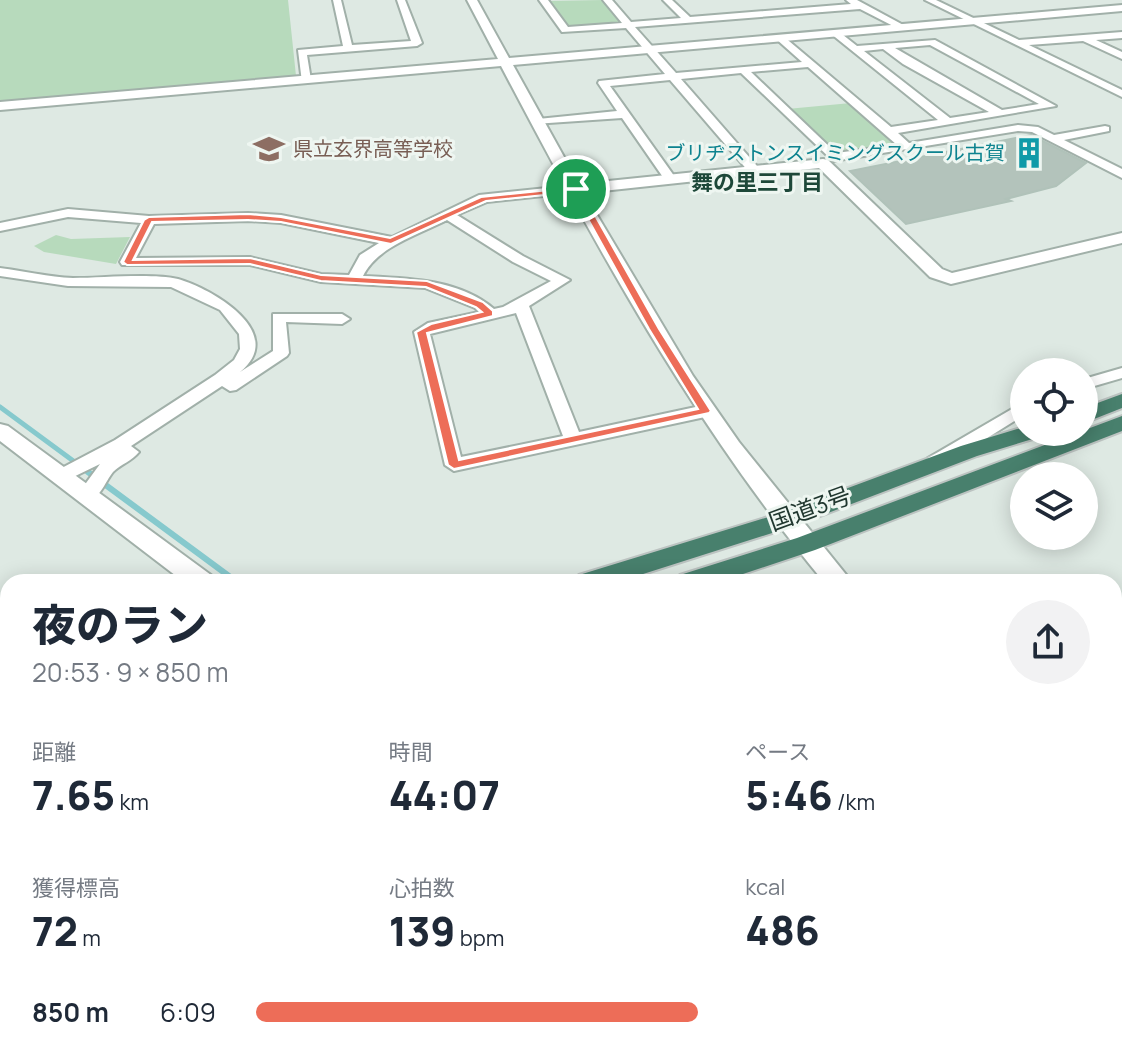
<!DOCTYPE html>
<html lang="ja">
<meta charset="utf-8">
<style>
:root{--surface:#fff;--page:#f2f2f3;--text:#1f2937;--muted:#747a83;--accent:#ed6d58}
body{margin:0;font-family:Manrope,"Noto Sans JP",sans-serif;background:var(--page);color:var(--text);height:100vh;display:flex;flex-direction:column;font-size:30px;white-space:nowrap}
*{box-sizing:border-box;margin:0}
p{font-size:26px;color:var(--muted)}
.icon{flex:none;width:44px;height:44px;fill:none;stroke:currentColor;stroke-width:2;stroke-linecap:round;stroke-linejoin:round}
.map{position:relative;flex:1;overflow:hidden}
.details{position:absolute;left:0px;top:574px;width:1122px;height:484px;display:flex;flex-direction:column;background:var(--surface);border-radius:24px 24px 0 0;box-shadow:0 4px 20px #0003}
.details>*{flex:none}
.buttons{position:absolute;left:1010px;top:358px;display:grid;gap:16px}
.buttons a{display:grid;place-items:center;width:88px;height:88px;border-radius:50%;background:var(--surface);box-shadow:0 4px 20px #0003;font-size:40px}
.pin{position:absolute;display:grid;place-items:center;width:68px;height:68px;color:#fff;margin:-34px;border:4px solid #fff;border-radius:50%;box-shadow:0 2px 8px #0007}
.round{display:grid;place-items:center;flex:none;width:84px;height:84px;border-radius:42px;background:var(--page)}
.overview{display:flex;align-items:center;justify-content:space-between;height:136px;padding:0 32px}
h1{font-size:44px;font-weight:800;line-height:60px}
.figures{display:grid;grid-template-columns:repeat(3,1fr);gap:12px;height:136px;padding:8px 32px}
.figures div{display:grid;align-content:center}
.figures b{font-size:40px;font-weight:800}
.figures small{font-size:22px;font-weight:400}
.figures p{font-size:22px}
ul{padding:0 32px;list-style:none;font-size:26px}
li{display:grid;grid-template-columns:128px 96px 1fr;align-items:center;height:60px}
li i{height:20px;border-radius:10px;background:var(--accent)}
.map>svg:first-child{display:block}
</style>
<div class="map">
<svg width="1122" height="1058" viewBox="0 0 1122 1058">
<rect width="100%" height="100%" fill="#dee9e3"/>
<path fill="#b7dabc" d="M0,0H288L296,76L0,101Z
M603,0L623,23L567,28L548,1Z
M851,103L900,146L832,152L787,109Z
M56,235L71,239L130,237L116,264L44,252L34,246Z"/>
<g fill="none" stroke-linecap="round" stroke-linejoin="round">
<path stroke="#86c9cd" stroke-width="5" d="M0,407L91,474"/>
<path stroke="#86c9cd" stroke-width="6" d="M88,472L237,582"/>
<path stroke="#86c9cd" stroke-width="8" d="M756,1050L766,1058"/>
</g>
<path fill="#b3c3bb" stroke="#b0c2b9" stroke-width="2" d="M1031,135L1086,163L1056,186L1006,199L1011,201L906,224L850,171Z"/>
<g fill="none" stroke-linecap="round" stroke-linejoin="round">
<defs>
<path id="minor" d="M333,0H341L352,45L411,41L397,0H405L422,43L417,46L307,55L311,80L302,82L298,50L343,46Z
M539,0H548L568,27L622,23L603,0H612L631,22L681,18L663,0H672L690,17L851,4L846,0H857L907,27L899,29L860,9L635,27L676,73L802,62L775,38L783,36L891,127L938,120L830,33L838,31L857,46L935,40L1056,106L898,133L909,143L1018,125L1038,127L1054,135L1105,126L1109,127V131L1064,140L1122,169V178L1032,132L1018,131L833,161L741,73L681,79L757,166V172H749L670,80L610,86L677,180L667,183L622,118L534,124L532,122L538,119L617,111L598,83L599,81L665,74L626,28L562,32ZM930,45L1039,104L1002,110L895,48ZM883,49L903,64L989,112L950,118L864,51ZM808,67L897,145L836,153L751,72Z
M925,0H936L1019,40L1122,32V38L1096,40L1122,52V59L1083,41L1029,45L1122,90V97Z
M576,185L581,186V192L487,202L457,215L523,256L570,280L529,306L579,432L705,405L714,411L705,417L454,471L445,465L414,332L428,323L479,312L475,308L425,288L321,282L250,265H122L120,262L141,223L68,217L0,231V223L68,209L149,216L248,213L281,215L392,237L479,195ZM447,220L513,262L551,281L503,307L494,309C459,279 407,278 363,276C378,246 418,235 447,220ZM248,221L281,223L379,243L360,255L349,275L321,274L250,257L136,258L154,224ZM516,313L563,436L461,457L430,334Z
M0,268C24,271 49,277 73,278C101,278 152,273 178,279C213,289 288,333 240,372L273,351V314H342L350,319L342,324L286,322L289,353L287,356L236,390L230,391L222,386L131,446L139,452C132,461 121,464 113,472C105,482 101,497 88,501L78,494L100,464L63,482L54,476L56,471L115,440L215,375L234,360L240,349L239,334L220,310L171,287L68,286L0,276Z
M1122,368V378L1084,389V379Z
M1024,402V415L942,466H928L926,462L928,458Z
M1122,631V649L1114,652V634Z
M8,645V663L0,665V647Z
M1114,653L1122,655V676L1114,674Z
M8,791V815L0,816V792Z
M152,1050H186L187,1052L184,1058H148Z
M789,1050H823L827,1058H793Z"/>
<path id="tertiary" d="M467,0H477L509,58L1122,5V11L513,65L579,184L823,159L828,160L942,269L952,273L1122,233V243L951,284L930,277L819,168L584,193L693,376L739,442L852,582H824C693,424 596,247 501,66L0,110V102L498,59Z
M0,424L8,426L211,575L215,582H184L0,441Z
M1114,825L1122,828V862L1114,859Z"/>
<path id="trunk" d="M1122,394V408L1084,423V408Z
M1122,416V431L815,550L719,582H676L680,575L797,538Z
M1024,427V432H1042L1039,437L977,456L794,526L618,582H575L579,575L778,514L961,446Z
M8,689V713L0,714V690Z
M8,726V752L0,753V727Z"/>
</defs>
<use href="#minor" stroke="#a1b0a9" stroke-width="4"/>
<use href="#tertiary" stroke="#a1b0a9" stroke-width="4"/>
<use href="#trunk" stroke="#bcc3c1" stroke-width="4"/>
<use href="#minor" fill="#fff" fill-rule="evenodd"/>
<use href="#tertiary" fill="#fff" fill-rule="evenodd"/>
<use href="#trunk" fill="#48806d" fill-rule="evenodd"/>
</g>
<path fill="#ed6d58" stroke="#fff" stroke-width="2" fill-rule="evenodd" d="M579,187L659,329L711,411L709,413L454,469L448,465L416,332L431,324L482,312L476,307L426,287L321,281L250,264L127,265L123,262L144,220L149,217L248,214L281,217L390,238L481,197ZM573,192L649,329L698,409L459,460L427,333L493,316V311L483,302L427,281L321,275L250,258L133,260L152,222L248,220L281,222L391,244L486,201Z"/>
<defs>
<symbol id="school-bare" viewBox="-9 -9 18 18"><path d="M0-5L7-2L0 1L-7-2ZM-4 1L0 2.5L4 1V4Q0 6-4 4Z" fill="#8d6e63" stroke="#eef6f1" stroke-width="2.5" paint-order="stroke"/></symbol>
<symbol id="building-bare" viewBox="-9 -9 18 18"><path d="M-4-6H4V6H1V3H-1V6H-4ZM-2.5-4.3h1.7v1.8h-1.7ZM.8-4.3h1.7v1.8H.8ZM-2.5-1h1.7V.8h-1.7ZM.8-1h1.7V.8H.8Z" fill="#0f9aa8" stroke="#eef6f1" stroke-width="2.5" paint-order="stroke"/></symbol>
</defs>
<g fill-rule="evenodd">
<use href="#school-bare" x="247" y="127" width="44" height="44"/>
<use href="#building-bare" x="1007" y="131" width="44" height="44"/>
</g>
<g text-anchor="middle" stroke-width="6" stroke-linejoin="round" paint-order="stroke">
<g font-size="20" fill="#785e54" stroke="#eef6f1" text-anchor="start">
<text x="293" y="156">県立玄界高等学校</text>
</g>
<g font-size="20" fill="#0d838f" stroke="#eef6f1" text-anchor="end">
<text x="1005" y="160">ブリヂストンスイミングスクール古賀</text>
</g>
<g font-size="22" font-weight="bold" fill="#1d4839" stroke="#eef6f1">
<text x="757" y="190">舞の里三丁目</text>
</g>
<g font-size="24" fill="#20372f" stroke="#eef6f1">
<text transform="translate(810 509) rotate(-20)" y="8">国道3号</text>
</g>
</g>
</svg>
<div class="buttons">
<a><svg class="icon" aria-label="locate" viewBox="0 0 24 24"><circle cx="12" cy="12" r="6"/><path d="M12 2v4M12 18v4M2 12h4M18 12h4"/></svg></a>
<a><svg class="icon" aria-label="layers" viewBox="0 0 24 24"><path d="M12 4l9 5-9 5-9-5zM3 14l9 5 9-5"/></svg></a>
</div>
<div class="pin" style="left:576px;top:189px;background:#1e9e55"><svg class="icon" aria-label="arrive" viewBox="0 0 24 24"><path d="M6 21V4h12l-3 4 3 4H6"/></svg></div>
<section class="details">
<div class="overview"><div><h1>夜のラン</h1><p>20:53 · 9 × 850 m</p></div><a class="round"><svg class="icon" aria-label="share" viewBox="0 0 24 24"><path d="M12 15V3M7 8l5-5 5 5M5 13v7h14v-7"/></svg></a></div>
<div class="figures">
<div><p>距離</p><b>7.65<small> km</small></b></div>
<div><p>時間</p><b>44:07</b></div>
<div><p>ペース</p><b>5:46<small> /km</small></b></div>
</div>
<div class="figures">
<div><p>獲得標高</p><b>72<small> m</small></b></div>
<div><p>心拍数</p><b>139<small> bpm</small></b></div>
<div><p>kcal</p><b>486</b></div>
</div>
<ul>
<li><b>850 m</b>6:09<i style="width:53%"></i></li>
</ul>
</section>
</div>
